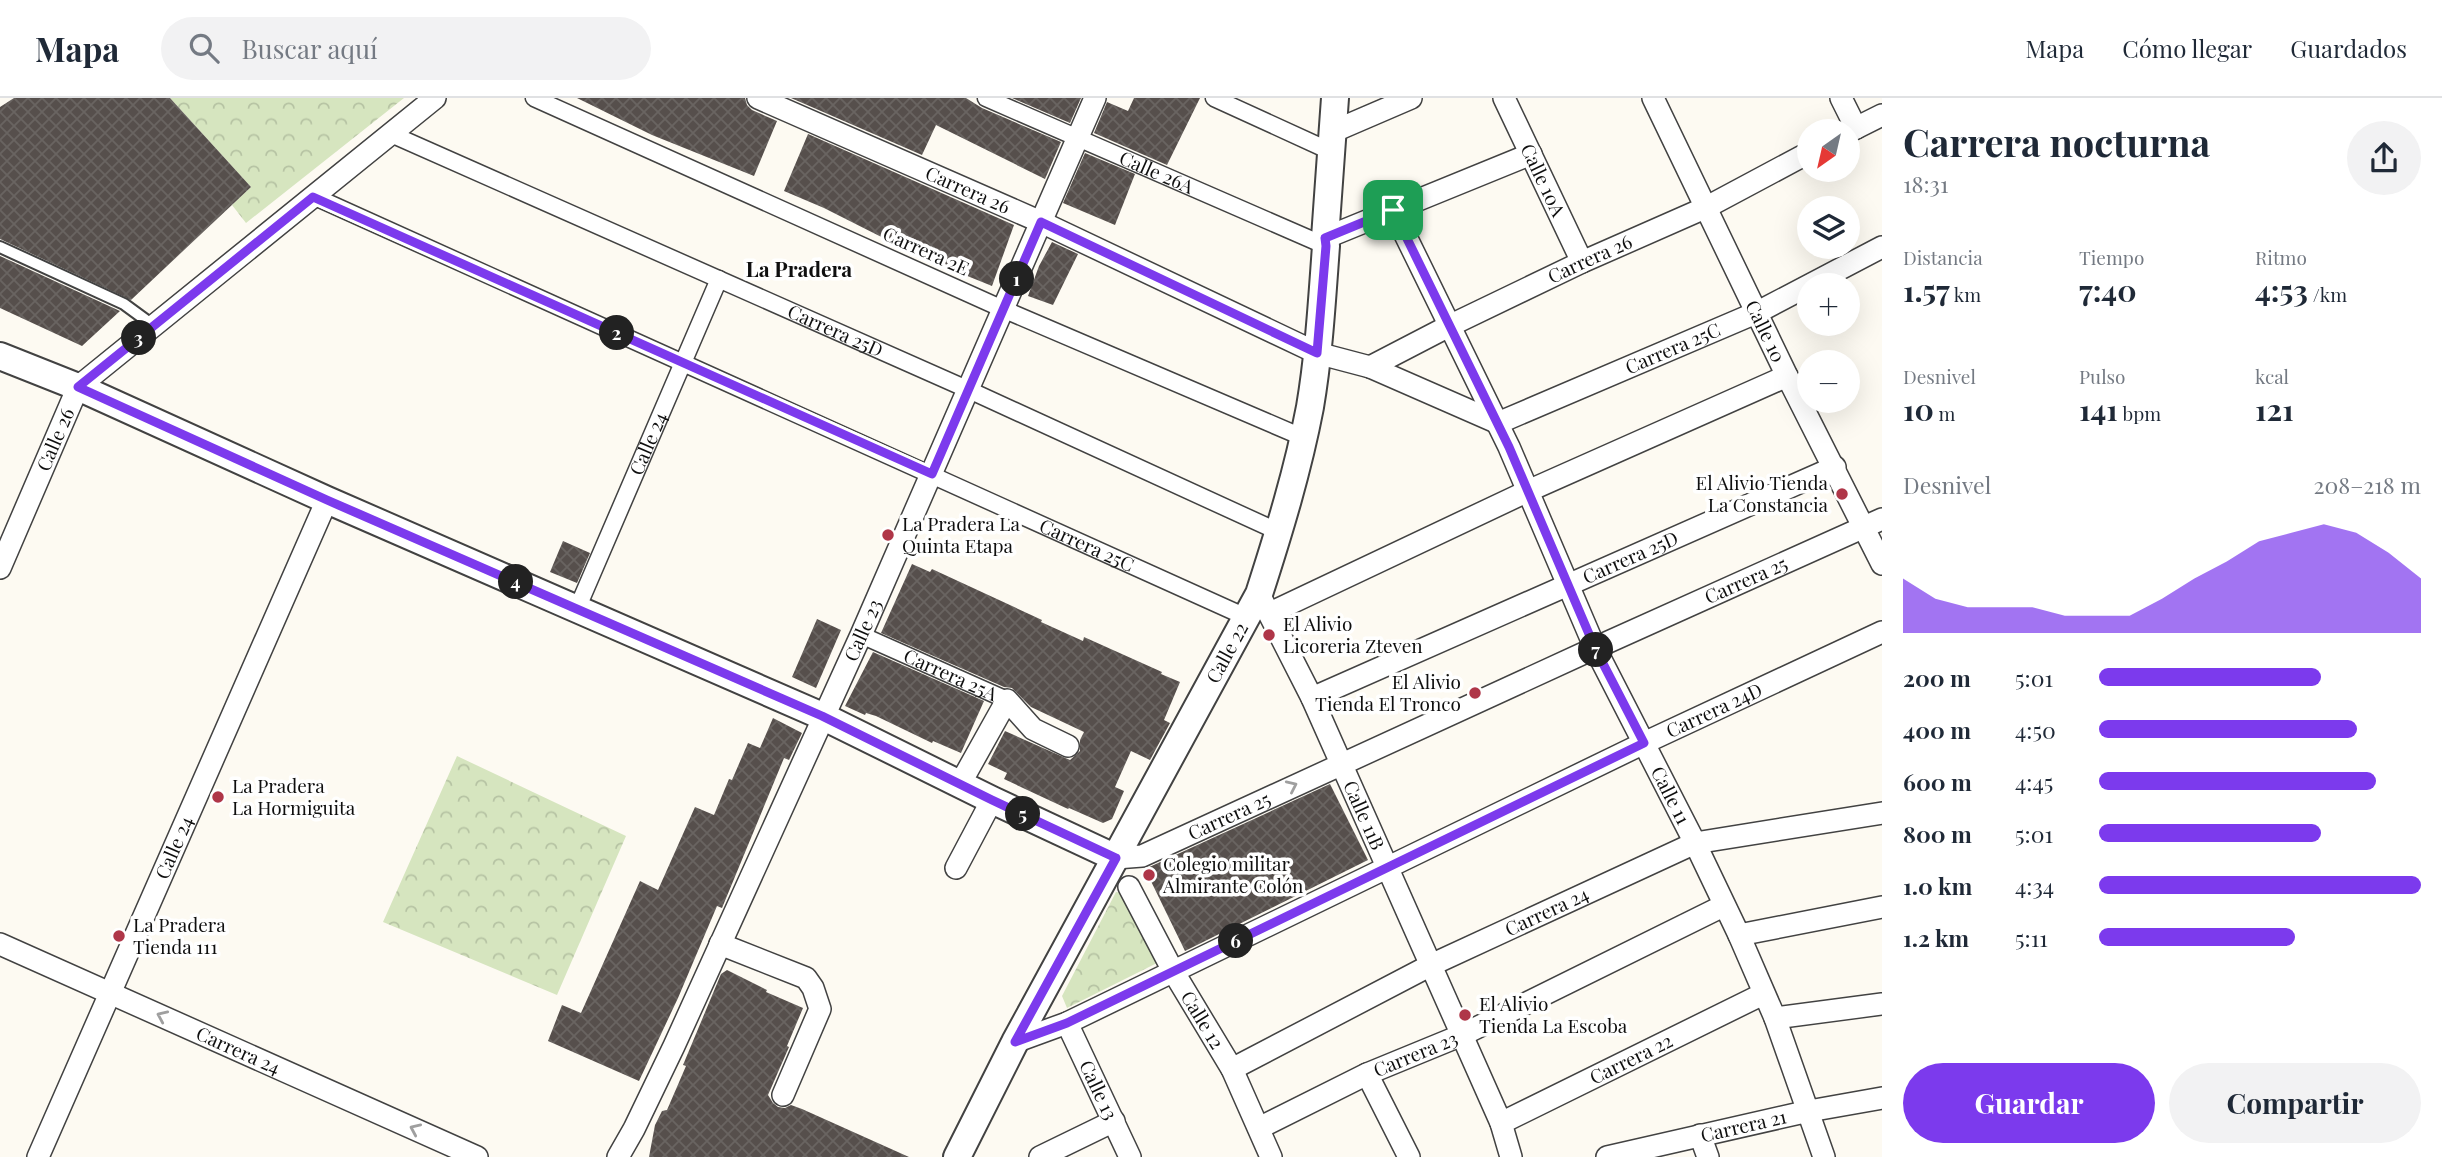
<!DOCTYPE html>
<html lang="es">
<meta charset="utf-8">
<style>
:root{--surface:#fff;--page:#f2f2f3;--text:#1f2937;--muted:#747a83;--line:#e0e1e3;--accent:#7c3aed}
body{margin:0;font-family:"Playfair Display",serif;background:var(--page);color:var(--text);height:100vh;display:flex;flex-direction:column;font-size:26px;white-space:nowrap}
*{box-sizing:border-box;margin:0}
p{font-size:23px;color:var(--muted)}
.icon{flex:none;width:38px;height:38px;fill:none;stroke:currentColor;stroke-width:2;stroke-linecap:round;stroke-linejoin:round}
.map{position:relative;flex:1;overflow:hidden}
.details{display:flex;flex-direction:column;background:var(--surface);width:560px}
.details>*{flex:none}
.needle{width:46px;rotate:214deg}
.buttons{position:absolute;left:1797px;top:21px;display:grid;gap:14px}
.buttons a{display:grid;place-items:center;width:63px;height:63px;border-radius:50%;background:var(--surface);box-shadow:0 7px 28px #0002;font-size:35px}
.pin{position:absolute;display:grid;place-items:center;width:60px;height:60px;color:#fff;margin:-30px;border-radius:14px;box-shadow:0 4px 10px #0006}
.km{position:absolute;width:35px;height:35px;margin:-18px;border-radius:50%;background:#222;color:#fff;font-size:19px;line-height:35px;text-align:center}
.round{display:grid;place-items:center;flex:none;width:74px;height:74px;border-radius:37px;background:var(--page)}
.summary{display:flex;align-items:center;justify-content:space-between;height:119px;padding:0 21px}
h1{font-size:38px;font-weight:700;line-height:52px}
.stats{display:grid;grid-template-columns:repeat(3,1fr);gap:10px;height:119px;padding:7px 21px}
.stats div{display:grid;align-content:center}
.stats b{font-size:30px;font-weight:700}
.stats small{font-size:19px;font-weight:400}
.stats p{font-size:19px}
.chart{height:196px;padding:14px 21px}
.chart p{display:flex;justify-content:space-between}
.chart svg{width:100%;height:126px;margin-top:7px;fill:var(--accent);opacity:.7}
.action{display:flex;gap:14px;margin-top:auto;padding:14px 21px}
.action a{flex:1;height:80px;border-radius:42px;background:var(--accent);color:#fff;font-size:28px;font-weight:700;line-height:80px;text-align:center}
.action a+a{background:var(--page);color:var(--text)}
ul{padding:0 21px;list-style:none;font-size:23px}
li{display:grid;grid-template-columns:112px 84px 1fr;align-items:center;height:52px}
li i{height:18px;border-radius:9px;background:var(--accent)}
header{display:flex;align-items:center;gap:42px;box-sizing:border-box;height:98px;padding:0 35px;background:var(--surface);border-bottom:2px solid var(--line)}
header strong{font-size:33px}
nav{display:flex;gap:38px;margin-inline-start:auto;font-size:24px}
.search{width:490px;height:63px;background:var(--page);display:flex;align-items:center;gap:18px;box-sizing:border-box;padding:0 24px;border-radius:38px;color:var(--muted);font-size:26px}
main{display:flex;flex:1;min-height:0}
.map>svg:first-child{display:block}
</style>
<header>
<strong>Mapa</strong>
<div class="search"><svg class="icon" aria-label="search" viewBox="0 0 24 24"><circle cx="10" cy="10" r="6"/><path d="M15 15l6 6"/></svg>Buscar aquí</div>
<nav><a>Mapa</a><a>Cómo llegar</a><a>Guardados</a></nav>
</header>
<main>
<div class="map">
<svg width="1882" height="1059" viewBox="0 0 1882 1059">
<defs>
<pattern id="park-crowns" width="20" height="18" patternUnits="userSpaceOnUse" patternTransform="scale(1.75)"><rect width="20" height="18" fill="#d6e5bf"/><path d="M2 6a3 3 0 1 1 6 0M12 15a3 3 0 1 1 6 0" fill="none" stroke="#b6c3a3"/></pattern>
<pattern id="building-cross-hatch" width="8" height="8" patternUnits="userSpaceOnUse" patternTransform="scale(1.75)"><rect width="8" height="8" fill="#564f4c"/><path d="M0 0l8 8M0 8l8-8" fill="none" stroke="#696461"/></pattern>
</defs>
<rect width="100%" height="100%" fill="#fdfaf2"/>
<path fill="url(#park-crowns)" d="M170,0H404L246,125L232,107L251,89Z
M457,658L626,738L557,897L383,824Z
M1116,794L1128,796L1161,863L1067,910L1062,898Z"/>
<path fill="url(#building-cross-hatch)" d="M14,0H170L251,89L131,202L0,141V9Z
M577,0H745L747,7L752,12L777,23L754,78L652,37Z
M791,0H966L982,10L1061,44L1045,81L936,27L922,57Z
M1012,0H1081L1070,25Z
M1134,0H1200L1167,67L1094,35L1107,4L1128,13Z
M808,36L1014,127L992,188L923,160L824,110L784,93Z
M1085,55L1135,76L1115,127L1063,105Z
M1052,144L1078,156L1053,207L1028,198L1039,168Z
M0,158L120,213L82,248L0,210Z
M563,443L590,455L577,485L550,474Z
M912,466L930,474L932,471L1042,522L1041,524L1083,543L1084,539L1162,574L1161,576L1180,584L1164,622L1170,625L1150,662L1131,653L1115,689L1124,693L1112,721L1103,725L1069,710L1068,711L1004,681L1007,675L988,666L1005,633L1070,662L1080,653V642L1084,634L1031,609L1012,590L1004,589L881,535Z
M817,521L841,532L816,590L792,579Z
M873,554L984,603L961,655L933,643L932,645L876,618L866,615L865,617L845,608Z
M773,620L802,635L789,662L784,660L722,810L717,808L678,900L639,983L548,943L562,907L581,915L640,783L658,792L695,709L714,717L729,681L732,682L748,645L760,650Z
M1330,686L1368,762L1185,853L1145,771Z
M727,872L767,892L766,894L803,910L787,948L789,949L768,997L773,1005L778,1009L785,1010L791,1007L802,1011L909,1059H649L655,1027L662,1013L667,1012L686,968L683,967L721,876Z"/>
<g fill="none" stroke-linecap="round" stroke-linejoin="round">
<defs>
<path id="service" d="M0,149L124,206L154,228"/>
<g id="pedestrian">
<path d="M534,0L1005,212L1302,339"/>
<path id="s1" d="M986,0L1326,148"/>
<path d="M1214,0L1332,54"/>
<path id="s2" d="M391,36L969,292L1279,434"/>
<path id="s3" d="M313,98L1246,519"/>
<path id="s4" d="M577,511L719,181"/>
<path id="s5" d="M861,537L1007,602"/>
</g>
<g id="minor">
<path id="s6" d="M758,0L1041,124L1317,255L1370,269L1498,325L1758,214L1882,149"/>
<path id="s7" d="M1504,0L1582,164"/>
<path id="s8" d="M1653,0L1787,278L1882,466"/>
<path d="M1841,0L1856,30"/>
<path d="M1332,34L1411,0"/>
<path d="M1848,34L1882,17"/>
<path id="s9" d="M1393,112L1509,349L1595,550L1695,745L1739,837L1775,920L1824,1059"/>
<path d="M1325,140L1531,56"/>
<path id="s10" d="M1370,269L1449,228L1582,164L1707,109L1810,54"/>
<path id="s11" d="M0,470L78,289L435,0"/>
<path id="s12" d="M1259,496L1312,600L1501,1025L1511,1059"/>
<path d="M1270,515L1528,393L1787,278"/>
<path id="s13" d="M1312,600L1835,369"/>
<path d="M960,686L1007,602L1033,631L1068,648"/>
<path id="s14" d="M1116,760L1142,758L1595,550L1882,421"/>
<path d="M956,770L992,702"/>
<path id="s15" d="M1129,789L1173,873L1232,971L1271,1059"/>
<path d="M1739,837L1882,809"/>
<path id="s16" d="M0,846L477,1059"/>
<path d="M720,846L806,880L813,890L820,911L783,997"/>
<path d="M1775,920L1882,906"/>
<path id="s17" d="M1067,925L1130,1059"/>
<path id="s18" d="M1015,944L1067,925L1644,645L1882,534"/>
<path id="s19" d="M1232,971L1431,867L1695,745L1882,715"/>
<path d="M1367,976L1409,1059"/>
<path id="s20" d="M1501,1025L1763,896"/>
<path id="s21" d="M1259,1030L1367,976L1462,937L1723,808"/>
<path d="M1700,1037L1708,1059"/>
<path id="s22" d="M38,1059L327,402"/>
<path id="s23" d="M618,1059L634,1031L674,948L861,537L1095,0"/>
<path d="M1040,1059L1114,1023"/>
<path id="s24" d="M1607,1059L1809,1013L1882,1000"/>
</g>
<g id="tertiary">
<path d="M0,258L78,289L327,402L822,618L992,702L1116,760"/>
<path id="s25" d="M957,1059L1015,944L1259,496C1279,434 1298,372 1310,309C1319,256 1322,202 1326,148L1325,140L1335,0"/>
</g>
</defs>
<use href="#service" stroke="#424242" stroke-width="14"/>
<use href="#pedestrian" stroke="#424242" stroke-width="19"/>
<use href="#minor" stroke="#424242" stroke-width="24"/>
<use href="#tertiary" stroke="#424242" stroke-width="30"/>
<use href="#service" stroke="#fff" stroke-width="10"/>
<use href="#pedestrian" stroke="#fff" stroke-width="16"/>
<use href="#minor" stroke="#fff" stroke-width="21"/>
<use href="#tertiary" stroke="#fff" stroke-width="26"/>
</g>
<defs><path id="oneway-chevron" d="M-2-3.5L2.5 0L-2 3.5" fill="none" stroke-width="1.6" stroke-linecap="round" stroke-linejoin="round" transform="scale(1.75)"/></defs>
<g stroke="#9f9f9f">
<use href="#oneway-chevron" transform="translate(1292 688) rotate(-25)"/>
<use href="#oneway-chevron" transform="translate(162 918) rotate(-156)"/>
<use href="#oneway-chevron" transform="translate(415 1031) rotate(-156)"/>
</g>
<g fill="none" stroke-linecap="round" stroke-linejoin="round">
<defs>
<path id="route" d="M313,99L932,376L1041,124L1317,255L1326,148L1325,140L1393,112L1509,349L1595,550L1644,645L1067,925L1015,944L1116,760L992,702L822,618L327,402L78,289Z"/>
</defs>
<use href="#route" stroke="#fff" stroke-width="14"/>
<use href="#route" stroke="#7c3aed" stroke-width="9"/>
</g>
<g fill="#af3648" stroke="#fff" stroke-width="2.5">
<circle cx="1842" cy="396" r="7"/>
<circle cx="888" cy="437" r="7"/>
<circle cx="1269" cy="537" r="7"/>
<circle cx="1475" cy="595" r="7"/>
<circle cx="218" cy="699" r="7"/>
<circle cx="1149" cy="777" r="7"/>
<circle cx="119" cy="838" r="7"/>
<circle cx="1465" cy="917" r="7"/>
</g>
<g text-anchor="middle" stroke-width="7" stroke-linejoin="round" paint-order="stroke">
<g font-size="19" fill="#0f0f0f" stroke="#fff">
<text dy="7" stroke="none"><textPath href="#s1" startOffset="186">Calle 26A</textPath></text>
<text dy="7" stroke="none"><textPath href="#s7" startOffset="91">Calle 10A</textPath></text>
<text dy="7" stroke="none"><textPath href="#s6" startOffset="229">Carrera 26</textPath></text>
<text transform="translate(926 153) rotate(24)" y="7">Carrera 2E</text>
<text dy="7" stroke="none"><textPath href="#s10" startOffset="245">Carrera 26</textPath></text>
<text dy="7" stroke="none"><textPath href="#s2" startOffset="486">Carrera 25D</textPath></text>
<text dy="7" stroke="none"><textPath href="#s8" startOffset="259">Calle 10</textPath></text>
<text dy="7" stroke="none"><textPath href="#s6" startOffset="999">Carrera 25C</textPath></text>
<text dy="7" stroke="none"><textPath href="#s11" startOffset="140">Calle 26</textPath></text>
<text dy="7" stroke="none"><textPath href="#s4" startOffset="180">Calle 24</textPath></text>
<text dy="7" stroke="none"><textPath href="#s3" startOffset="849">Carrera 25C</textPath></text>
<text dy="7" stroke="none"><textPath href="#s13" startOffset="348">Carrera 25D</textPath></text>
<text dy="7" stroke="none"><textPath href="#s14" startOffset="690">Carrera 25</textPath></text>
<text dy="7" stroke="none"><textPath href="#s23" startOffset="581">Calle 23</textPath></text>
<text dy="7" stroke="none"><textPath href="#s25" startOffset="572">Calle 22</textPath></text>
<text dy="7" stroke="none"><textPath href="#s5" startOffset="98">Carrera 25A</textPath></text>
<text dy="7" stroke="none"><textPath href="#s18" startOffset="774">Carrera 24D</textPath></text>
<text dy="7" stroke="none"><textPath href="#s9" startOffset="648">Calle 11</textPath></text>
<text dy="7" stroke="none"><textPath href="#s14" startOffset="122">Carrera 25</textPath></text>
<text dy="7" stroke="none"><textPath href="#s12" startOffset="245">Calle 11B</textPath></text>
<text dy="7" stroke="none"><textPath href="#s22" startOffset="338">Calle 24</textPath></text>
<text dy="7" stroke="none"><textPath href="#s19" startOffset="352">Carrera 24</textPath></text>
<text dy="7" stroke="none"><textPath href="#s15" startOffset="152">Calle 12</textPath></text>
<text dy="7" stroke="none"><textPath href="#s16" startOffset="261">Carrera 24</textPath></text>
<text dy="7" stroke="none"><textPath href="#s21" startOffset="173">Carrera 23</textPath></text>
<text dy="7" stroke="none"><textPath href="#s20" startOffset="145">Carrera 22</textPath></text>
<text dy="7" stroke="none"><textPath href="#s17" startOffset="74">Calle 13</textPath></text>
<text dy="7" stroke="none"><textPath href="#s24" startOffset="140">Carrera 21</textPath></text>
</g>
<g font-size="19" fill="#0f0f0f" stroke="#fff" text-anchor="start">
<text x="1828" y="392" text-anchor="end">El Alivio Tienda<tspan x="1828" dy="22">La Constancia</tspan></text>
<text x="902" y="433">La Pradera La<tspan x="902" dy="22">Quinta Etapa</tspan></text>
<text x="1283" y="533">El Alivio<tspan x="1283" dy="22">Licoreria Zteven</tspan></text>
<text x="1461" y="591" text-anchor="end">El Alivio<tspan x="1461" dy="22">Tienda El Tronco</tspan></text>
<text x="232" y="695">La Pradera<tspan x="232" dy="22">La Hormiguita</tspan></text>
<text x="1163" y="773">Colegio militar<tspan x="1163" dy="22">Almirante Colón</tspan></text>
<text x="133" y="834">La Pradera<tspan x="133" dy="22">Tienda 111</tspan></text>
<text x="1479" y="913">El Alivio<tspan x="1479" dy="22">Tienda La Escoba</tspan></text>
</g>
<g font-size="21" font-weight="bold" fill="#0f0f0f" stroke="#fff">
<text x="799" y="179">La Pradera</text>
</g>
</g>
</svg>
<div class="buttons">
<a><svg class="needle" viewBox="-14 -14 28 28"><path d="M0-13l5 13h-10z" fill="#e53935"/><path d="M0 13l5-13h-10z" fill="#747a83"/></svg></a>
<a><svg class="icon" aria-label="layers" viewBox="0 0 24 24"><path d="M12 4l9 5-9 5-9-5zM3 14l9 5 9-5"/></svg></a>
<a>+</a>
<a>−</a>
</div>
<div class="pin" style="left:1393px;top:112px;background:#1e9e55"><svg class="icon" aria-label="arrive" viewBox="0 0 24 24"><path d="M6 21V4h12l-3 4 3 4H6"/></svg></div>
<b class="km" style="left:1017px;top:181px">1</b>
<b class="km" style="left:617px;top:235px">2</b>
<b class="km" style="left:139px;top:240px">3</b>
<b class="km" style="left:516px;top:484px">4</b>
<b class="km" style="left:1023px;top:716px">5</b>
<b class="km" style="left:1236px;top:843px">6</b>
<b class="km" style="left:1596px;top:552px">7</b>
</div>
<section class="details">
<div class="summary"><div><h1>Carrera nocturna</h1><p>18:31</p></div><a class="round"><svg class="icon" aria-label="share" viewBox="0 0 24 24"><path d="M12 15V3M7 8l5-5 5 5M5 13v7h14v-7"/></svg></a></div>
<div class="stats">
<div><p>Distancia</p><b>1.57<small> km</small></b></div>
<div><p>Tiempo</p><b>7:40</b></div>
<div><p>Ritmo</p><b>4:53<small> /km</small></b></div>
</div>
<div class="stats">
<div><p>Desnivel</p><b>10<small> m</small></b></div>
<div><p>Pulso</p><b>141<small> bpm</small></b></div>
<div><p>kcal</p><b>121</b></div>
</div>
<div class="chart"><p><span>Desnivel</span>208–218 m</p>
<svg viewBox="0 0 160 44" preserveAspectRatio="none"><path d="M0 44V25L10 32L20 35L30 35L40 35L50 38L60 38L70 38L80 32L90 25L100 19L110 12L120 9L130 6L140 9L150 16L160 25V44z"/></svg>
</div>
<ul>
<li><b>200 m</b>5:01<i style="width:69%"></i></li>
<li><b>400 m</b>4:50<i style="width:80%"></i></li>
<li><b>600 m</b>4:45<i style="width:86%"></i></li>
<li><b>800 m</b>5:01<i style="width:69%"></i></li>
<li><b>1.0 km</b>4:34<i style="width:100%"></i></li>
<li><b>1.2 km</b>5:11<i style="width:61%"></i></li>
</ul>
<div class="action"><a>Guardar</a><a>Compartir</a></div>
</section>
</main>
